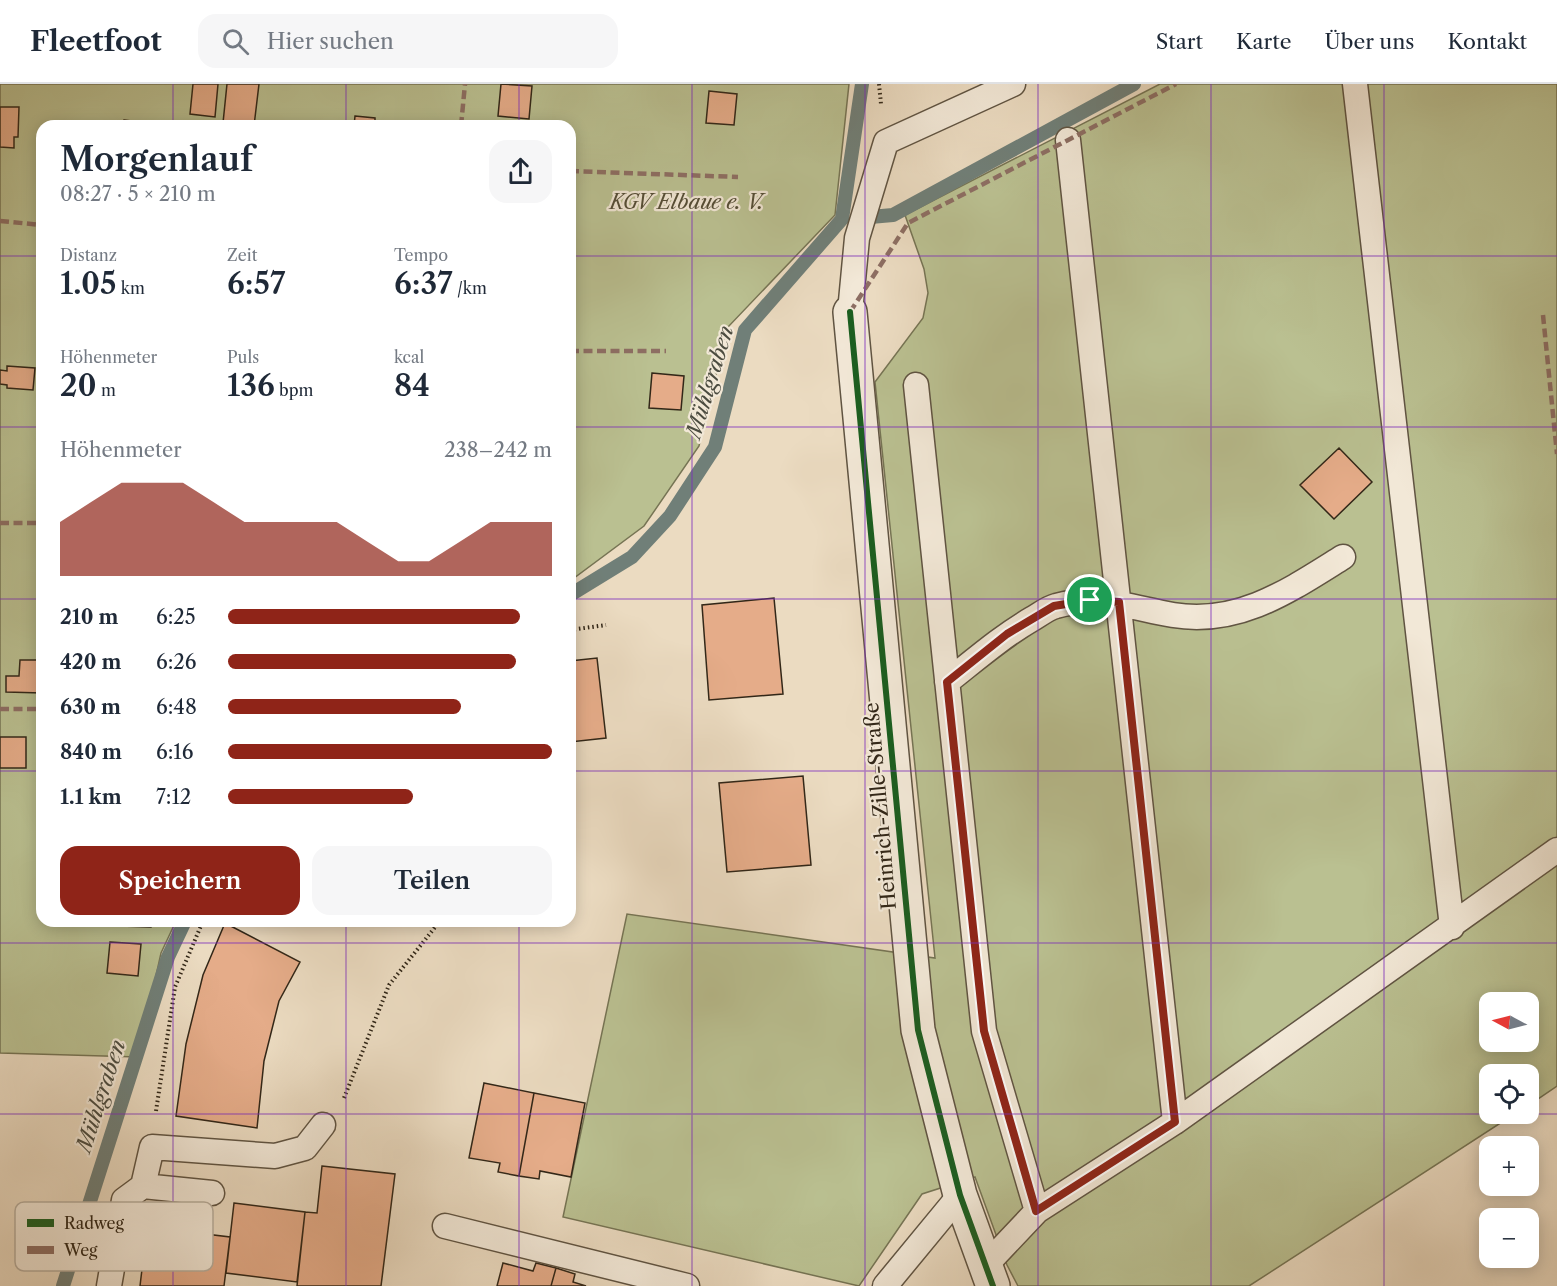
<!DOCTYPE html>
<html lang="de">
<meta charset="utf-8">
<style>
:root{--surface:#fff;--page:#f6f6f7;--text:#1f2937;--muted:#747a83;--line:#e0e1e3;--accent:#8f2418}
body{margin:0;font-family:"Libre Caslon Text",serif;background:var(--page);color:var(--text);height:100vh;display:flex;flex-direction:column;font-size:22px;white-space:nowrap}
*{box-sizing:border-box;margin:0}
p{font-size:20px;color:var(--muted)}
.icon{flex:none;width:33px;height:33px;fill:none;stroke:currentColor;stroke-width:2;stroke-linecap:round;stroke-linejoin:round}
.map{position:relative;flex:1;overflow:hidden}
.drawer{position:absolute;left:36px;top:36px;width:540px;height:807px;display:flex;flex-direction:column;background:var(--surface);border-radius:18px;box-shadow:0 3px 15px #0003}
.drawer>*{flex:none}
.needle{width:39px;rotate:277deg}
.buttons{position:absolute;left:1479px;top:908px;display:grid;gap:12px}
.buttons a{display:grid;place-items:center;width:60px;height:60px;border-radius:12px;background:var(--surface);box-shadow:0 3px 15px #0003;font-size:30px}
.pin{position:absolute;display:grid;place-items:center;width:51px;height:51px;color:#fff;margin:-26px;border:3px solid #fff;border-radius:50%;box-shadow:0 2px 6px #0007}
.round{display:grid;place-items:center;flex:none;width:63px;height:63px;border-radius:18px;background:var(--page)}
.head{display:flex;align-items:center;justify-content:space-between;height:102px;padding:0 24px}
h1{font-size:33px;font-weight:600;line-height:45px}
.metrics{display:grid;grid-template-columns:repeat(3,1fr);gap:9px;height:102px;padding:6px 24px}
.metrics div{display:grid;align-content:center}
.metrics b{font-size:30px;font-weight:600}
.metrics small{font-size:16px;font-weight:400}
.metrics p{font-size:16px}
.chart{height:168px;padding:12px 24px}
.chart p{display:flex;justify-content:space-between}
.chart svg{width:100%;height:108px;margin-top:6px;fill:var(--accent);opacity:.7}
.action{display:flex;gap:12px;margin-top:auto;padding:12px 24px}
.action a{flex:1;height:69px;border-radius:18px;background:var(--accent);color:#fff;font-size:24px;font-weight:600;line-height:69px;text-align:center}
.action a+a{background:var(--page);color:var(--text)}
ul{padding:0 24px;list-style:none;font-size:20px}
li{display:grid;grid-template-columns:96px 72px 1fr;align-items:center;height:45px}
li i{height:15px;border-radius:8px;background:var(--accent)}
header{display:flex;align-items:center;gap:36px;box-sizing:border-box;height:84px;padding:0 30px;background:var(--surface);border-bottom:2px solid var(--line)}
header strong{font-size:28px}
nav{display:flex;gap:33px;margin-inline-start:auto;font-size:21px}
.search{width:420px;height:54px;background:var(--page);display:flex;align-items:center;gap:15px;box-sizing:border-box;padding:0 21px;border-radius:18px;color:var(--muted);font-size:22px}
.map>svg:first-child{display:block}
</style>
<header>
<strong>Fleetfoot</strong>
<div class="search"><svg class="icon" aria-label="search" viewBox="0 0 24 24"><circle cx="10" cy="10" r="6"/><path d="M15 15l6 6"/></svg>Hier suchen</div>
<nav><a>Start</a><a>Karte</a><a>Über uns</a><a>Kontakt</a></nav>
</header>
<div class="map">
<svg width="1557" height="1202" viewBox="0 0 1557 1202">
<rect width="100%" height="100%" fill="#ebdbc1"/>
<filter id="stains"><feTurbulence type="fractalNoise" baseFrequency=".00333" numOctaves="4"/><feColorMatrix values="0 0 0 0 .2 0 0 0 0 .09 0 0 0 0 .02 0 0 0 .5 -.17"/></filter>
<radialGradient id="worn" r=".72"><stop offset=".6" stop-color="#630" stop-opacity="0"/><stop offset="1" stop-color="#630" stop-opacity=".3"/></radialGradient>
<path fill="#bac091" stroke="#767454" stroke-width="1.5" fill-rule="evenodd" d="M0,0H849L835,131L727,244L699,362L644,442L570,497V42H42V837H176L161,869L138,973L0,969Z
M1160,0H1557V1002L1529,1021L1528,990H1490V1029H1516L1249,1202H1018L1007,1181L975,1093L922,1110L859,1202L563,1133L627,830L935,874L875,298L923,234L928,209L924,185L905,131ZM1490,918H1528V957H1490Z"/>
<g fill="none" stroke-linecap="round" stroke-linejoin="round">
<path stroke="#707f78" stroke-width="14" d="M859,134L893,131L1134,0
M570,511L632,473L670,432L715,363L745,246L842,135L862,0
M63,1202L168,873L185,837"/>
</g>
<path fill="#e5ac89" stroke="#322718" stroke-width="1.5" d="M193,0H218L215,33L190,30Z
M227,0H259L254,42L223,39Z
M501,0L532,2L529,35L498,32Z
M709,7L737,10L734,41L706,39Z
M0,23H19L18,53H14V64L0,63Z
M355,32L375,34V42H354Z
M124,36L139,38V42H123Z
M7,282L35,284L33,306L7,304V301L0,300V286L7,287Z
M652,289L684,292L681,326L649,324Z
M1339,364L1372,398L1334,435L1300,401Z
M774,514L783,610L709,616L702,521Z
M597,574L606,654L570,658V577Z
M20,576H42V609L6,608V592H19Z
M0,653H26V684H0Z
M803,692L811,781L727,788L719,699Z
M119,837H152L151,843L119,842Z
M225,839L300,878L279,917L264,977L257,1044L176,1032L186,960L203,891Z
M110,858L141,860L138,892L107,889Z
M484,999L534,1009L519,1092L498,1088L500,1079L469,1074Z
M534,1009L585,1019L571,1093L540,1087L539,1095L519,1092Z
M322,1082L395,1090L381,1202H297L305,1128L317,1129Z
M234,1119L305,1128L297,1198L226,1189Z
M147,1143L230,1153L224,1202H140Z
M503,1179L533,1187L536,1179L556,1184L551,1202H497Z
M556,1184L575,1190L573,1198L586,1202H551Z"/>
<g fill="none" stroke-linecap="round" stroke-linejoin="round">
<defs>
<path id="lane" d="M1355,0L1452,843
M1068,56L1175,1038
M850,228L857,154L886,58L1013,0
M916,301L984,947L1037,1127
M947,598C975,576 1001,553 1032,535C1039,531 1048,524 1056,522C1099,510 1132,524 1173,531C1239,542 1290,506 1343,473
M143,1102L212,1109
M445,1142L687,1202
M985,1182L1037,1127L1175,1038L1557,766
M109,1202L124,1116L143,1102L152,1063L275,1072L305,1064L323,1041
M885,1202L960,1111"/>
<path id="street" d="M850,228L918,946L960,1111L993,1202"/>
</defs>
<use href="#lane" stroke="#605442" stroke-width="27"/>
<use href="#street" stroke="#605442" stroke-width="36"/>
<path stroke="#322718" stroke-width="4" stroke-dasharray="1.5 3" stroke-linecap="butt" d="M879,0L881,20
M570,546L606,541
M344,1014L389,901L440,837
M156,1027L175,903L203,837"/>
<use href="#lane" stroke="#f2e8d7" stroke-width="24"/>
<use href="#street" stroke="#f2e8d7" stroke-width="33"/>
<path stroke="#8d6e63" stroke-width="4.5" stroke-dasharray="9 4.5" stroke-linecap="butt" d="M461,42L465,0
M570,87L738,93
M0,137L42,141
M850,228L908,139L1176,0
M1543,231L1557,370
M570,267H666
M0,439H42
M0,625H42"/>
<defs>
<path id="cycleway" d="M850,228L918,946L960,1111L993,1202"/>
</defs>
<use href="#cycleway" stroke="#f2e8d7" stroke-width="10"/>
<use href="#cycleway" stroke="#1b5e20" stroke-width="6"/>
</g>
<g fill="none" stroke-linecap="round" stroke-linejoin="round">
<defs>
<path id="route" d="M1090,516L1119,518L1175,1038L1036,1127L984,947L947,598L1007,550L1054,522Z"/>
</defs>
<use href="#route" stroke="#fff" stroke-width="12"/>
<use href="#route" stroke="#8f2418" stroke-width="8"/>
</g>
<path fill="none" stroke="#7b2cbf" stroke-width="1.5" stroke-opacity="0.55" d="M173,0V42M346,0V42M519,0V42M692,0V1202M865,0V1202M1038,0V1202M1211,0V1202M1384,0V1202M0,172H42M570,172H1557M0,343H42M570,343H1557M0,515H42M570,515H1557M0,687H42M570,687H1557M173,837V1202M346,837V1202M519,837V1202M0,859H1557M0,1030H1557"/>
<g text-anchor="middle" stroke-width="4.5" stroke-linejoin="round" paint-order="stroke">
<g font-size="20" font-style="italic" fill="#544d36" stroke="#f2e8d7">
<text x="687" y="125">KGV Elbaue e. V.</text>
</g>
<g font-size="20" fill="#322718" stroke="#f2e8d7">
<text transform="translate(880 722) rotate(-95)" y="7">Heinrich-Zille-Straße</text>
</g>
<g font-size="21" font-style="italic" fill="#4c4c40" stroke="#f2e8d7">
<text transform="translate(710 298) rotate(-73)" y="7">Mühlgraben</text>
<text transform="translate(101 1012) rotate(-72)" y="7">Mühlgraben</text>
</g>
</g>
<rect x="15" y="1118" width="198" height="69" rx="9" fill="#f2e8d7" stroke="#b8ae9e" stroke-width="1.5"/>
<rect x="27" y="1135" width="27" height="8" fill="#1b5e20"/>
<rect x="27" y="1162" width="27" height="8" fill="#8d6e63"/>
<g font-size="16" fill="#322718">
<text x="64" y="1145">Radweg</text>
<text x="64" y="1172">Weg</text>
</g>
<rect width="100%" height="100%" filter="url(#stains)"/>
<rect width="100%" height="100%" fill="url(#worn)"/>
</svg>
<div class="buttons">
<a><svg class="needle" viewBox="-14 -14 28 28"><path d="M0-13l5 13h-10z" fill="#e53935"/><path d="M0 13l5-13h-10z" fill="#747a83"/></svg></a>
<a><svg class="icon" aria-label="locate" viewBox="0 0 24 24"><circle cx="12" cy="12" r="6"/><path d="M12 2v4M12 18v4M2 12h4M18 12h4"/></svg></a>
<a>+</a>
<a>−</a>
</div>
<div class="pin" style="left:1090px;top:516px;background:#1e9e55"><svg class="icon" aria-label="arrive" viewBox="0 0 24 24"><path d="M6 21V4h12l-3 4 3 4H6"/></svg></div>
<section class="drawer">
<div class="head"><div><h1>Morgenlauf</h1><p>08:27 · 5 × 210 m</p></div><a class="round"><svg class="icon" aria-label="share" viewBox="0 0 24 24"><path d="M12 15V3M7 8l5-5 5 5M5 13v7h14v-7"/></svg></a></div>
<div class="metrics">
<div><p>Distanz</p><b>1.05<small> km</small></b></div>
<div><p>Zeit</p><b>6:57</b></div>
<div><p>Tempo</p><b>6:37<small> /km</small></b></div>
</div>
<div class="metrics">
<div><p>Höhenmeter</p><b>20<small> m</small></b></div>
<div><p>Puls</p><b>136<small> bpm</small></b></div>
<div><p>kcal</p><b>84</b></div>
</div>
<div class="chart"><p><span>Höhenmeter</span>238–242 m</p>
<svg viewBox="0 0 160 44" preserveAspectRatio="none"><path d="M0 44V22L10 14L20 6L30 6L40 6L50 14L60 22L70 22L80 22L90 22L100 30L110 38L120 38L130 30L140 22L150 22L160 22V44z"/></svg>
</div>
<ul>
<li><b>210 m</b>6:25<i style="width:90%"></i></li>
<li><b>420 m</b>6:26<i style="width:89%"></i></li>
<li><b>630 m</b>6:48<i style="width:72%"></i></li>
<li><b>840 m</b>6:16<i style="width:100%"></i></li>
<li><b>1.1 km</b>7:12<i style="width:57%"></i></li>
</ul>
<div class="action"><a>Speichern</a><a>Teilen</a></div>
</section>
</div>
